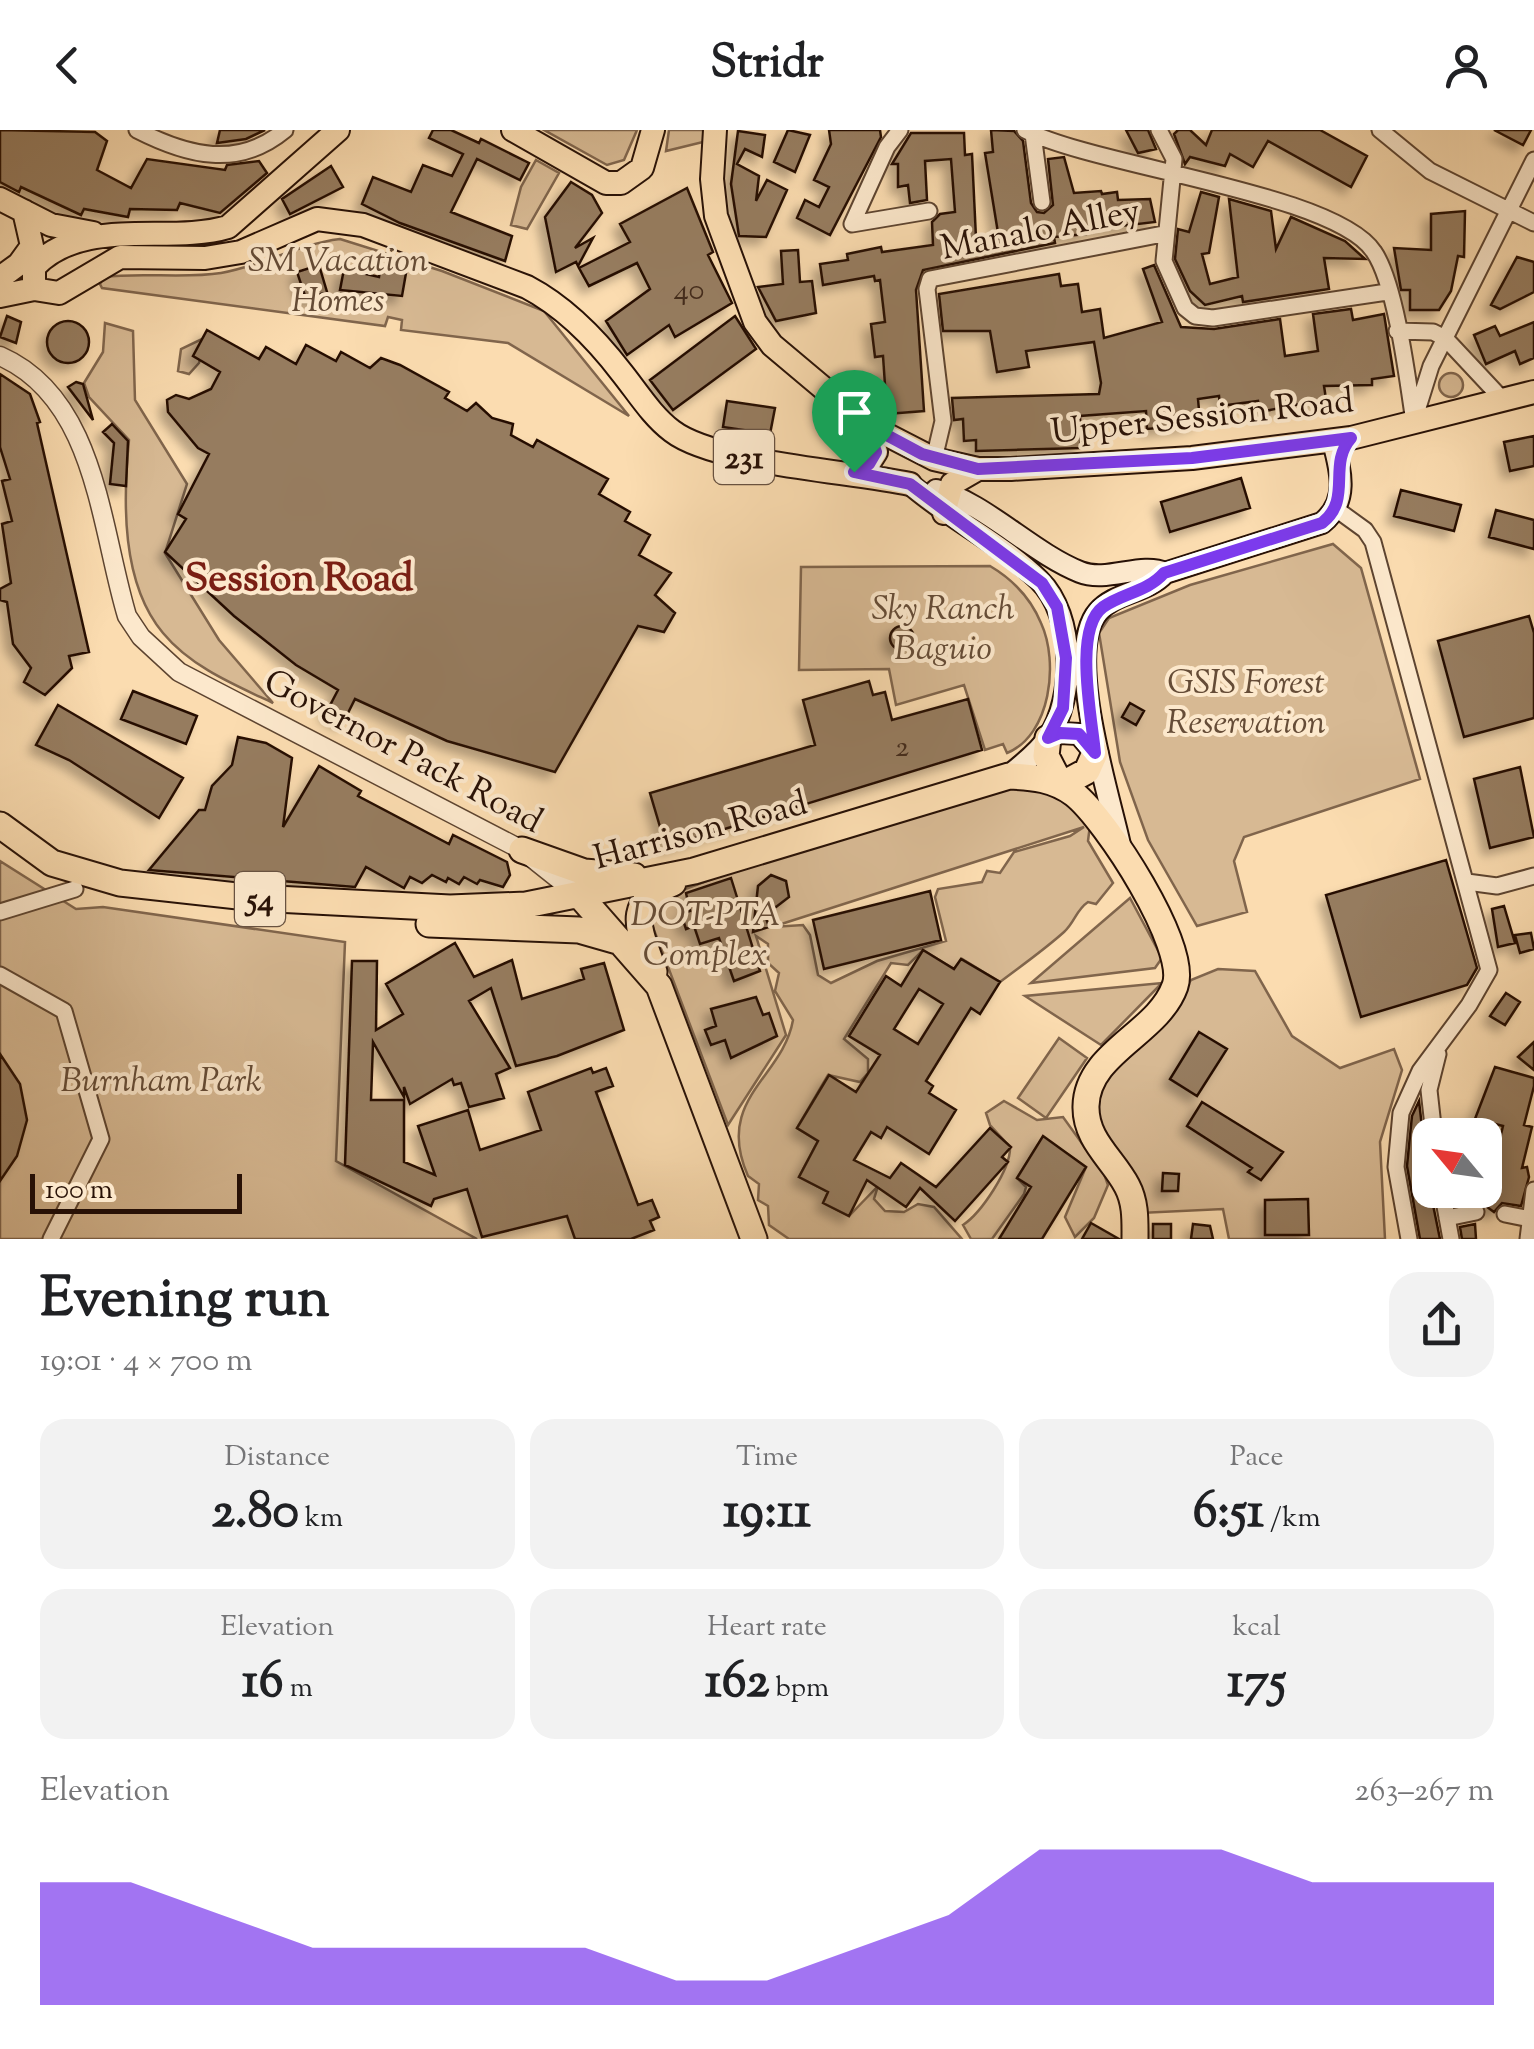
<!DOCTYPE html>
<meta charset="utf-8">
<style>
:root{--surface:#fff;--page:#f2f2f2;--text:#202124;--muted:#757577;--accent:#7c3aed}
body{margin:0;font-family:"Sorts Mill Goudy",serif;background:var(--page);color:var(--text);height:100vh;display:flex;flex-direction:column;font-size:38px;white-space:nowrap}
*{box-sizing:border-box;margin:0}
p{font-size:32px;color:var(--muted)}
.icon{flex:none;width:55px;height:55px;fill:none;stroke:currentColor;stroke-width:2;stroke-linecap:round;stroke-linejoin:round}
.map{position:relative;height:1109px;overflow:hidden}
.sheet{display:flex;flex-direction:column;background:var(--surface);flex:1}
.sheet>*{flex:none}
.needle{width:65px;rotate:299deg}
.tools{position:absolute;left:1412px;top:988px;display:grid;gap:20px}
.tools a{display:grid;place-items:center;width:90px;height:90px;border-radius:20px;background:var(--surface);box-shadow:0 5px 25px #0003;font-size:50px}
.scale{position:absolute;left:30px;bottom:25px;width:212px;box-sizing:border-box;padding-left:10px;border:5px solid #281106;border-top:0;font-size:28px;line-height:35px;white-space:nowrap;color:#281106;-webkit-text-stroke:8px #fce8cc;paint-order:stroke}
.pin{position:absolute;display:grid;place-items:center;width:85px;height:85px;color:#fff;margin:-102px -42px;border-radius:50% 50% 50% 0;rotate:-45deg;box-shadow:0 0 10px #0007}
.pin .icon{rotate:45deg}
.round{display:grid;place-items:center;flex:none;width:105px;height:105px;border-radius:30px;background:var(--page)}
.headline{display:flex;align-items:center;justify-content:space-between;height:170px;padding:0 40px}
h1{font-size:55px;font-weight:800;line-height:75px}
.metrics{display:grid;grid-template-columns:repeat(3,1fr);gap:15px;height:170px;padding:10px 40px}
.metrics div{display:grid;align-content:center;border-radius:25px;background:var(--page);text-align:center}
.metrics b{font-size:50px;font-weight:800}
.metrics small{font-size:28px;font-weight:400}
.metrics p{font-size:28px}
.chart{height:280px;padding:20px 40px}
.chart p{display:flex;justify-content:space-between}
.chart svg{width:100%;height:180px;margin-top:10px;fill:var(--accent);opacity:.7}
header{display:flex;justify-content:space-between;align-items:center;height:130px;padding:0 40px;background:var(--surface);font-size:45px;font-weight:800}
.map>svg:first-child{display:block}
</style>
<header><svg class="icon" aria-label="back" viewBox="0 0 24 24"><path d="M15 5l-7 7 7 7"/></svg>Stridr<svg class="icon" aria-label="person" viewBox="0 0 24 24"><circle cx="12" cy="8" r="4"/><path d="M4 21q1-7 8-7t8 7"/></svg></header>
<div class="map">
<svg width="1534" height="1109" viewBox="0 0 1534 1109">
<defs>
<filter id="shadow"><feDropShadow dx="-7" dy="7" stdDeviation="5" flood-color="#0004"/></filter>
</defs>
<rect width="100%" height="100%" fill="#fbdcb0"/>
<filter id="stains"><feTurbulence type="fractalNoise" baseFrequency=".002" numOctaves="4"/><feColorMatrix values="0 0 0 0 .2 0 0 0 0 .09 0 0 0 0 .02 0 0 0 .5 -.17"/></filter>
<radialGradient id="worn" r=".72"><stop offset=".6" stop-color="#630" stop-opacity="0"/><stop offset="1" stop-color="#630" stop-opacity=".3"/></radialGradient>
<path fill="#d7b993" stroke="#80654c" stroke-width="2.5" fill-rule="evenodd" d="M544,0H637L624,30L607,35Z
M669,0H704L703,12L666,21Z
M536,30L559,43L527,99L511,95L521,57Z
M340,109L442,141L544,181L629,286L508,213L401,200L402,190L388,187L385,196L102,158L100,154L104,147C142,142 183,149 221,143C262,136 298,114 340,109Z
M105,193L133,201L135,270L187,354L165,423L219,510L273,573C235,555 191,537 163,503C121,453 123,371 129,310L89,267L84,253L103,222Z
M206,207L199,233L189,244L178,241L181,219Z
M1439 255a12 12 0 1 1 24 0a12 12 0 1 1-24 0Z
M1333,414L1361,438L1420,649L1244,707L1234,731L1247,782L1197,796L1148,710L1120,632L1099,503L1109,488L1190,455Z
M990,436C1012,449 1031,469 1041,493C1059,532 1051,605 1007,623L1003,614L985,620L964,555L896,575L889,539L799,540L801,437Z
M1018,655L1065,667L1090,695L1088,711L1113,753L1096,774L1088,772C1076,780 1075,792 1064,802C1044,820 1021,836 1000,852L962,829L954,839L923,820L908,835L891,833L844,909L868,929V943L860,952L828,945L797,998L818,1011L799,1047L828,1062L824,1073L849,1086L878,1056L874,1069L885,1081L904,1082L918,1074L934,1077L962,1109H789L769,1095L768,1076L758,1070L759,1054L748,1046C714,969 783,948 793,890L775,861L779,843L768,833V814L756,806L786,905L728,995L651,792L659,769L733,741ZM1084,697L1070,706L1014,722L1000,743L987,741L982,752L938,759L935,767L946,811L877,831L831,853L818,845L810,805L803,795L772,797Z
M0,731L76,779L103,777L345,812L336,1031L477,1109H0Z
M1130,768L1162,828L1155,838L1031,853Z
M1218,839L1255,841L1292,906L1340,938L1394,919L1402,940L1380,1012L1385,1109H1229L1223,1079L1140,1083L1115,1019L1097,987L1098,967L1107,946L1151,908L1191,850Z
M1162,853L1101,915L1025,866Z
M1059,908L1087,928L1046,988L1018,968Z
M1004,971L1037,990L1063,987L1104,1044L1108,1055L1094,1088L1075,1107L1065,1087L1086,1037L1043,1007L1017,1048L1026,1057L1024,1064L992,1109H971L963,1095C981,1083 1011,1039 1010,1017L990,995L986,983Z"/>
<path fill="#967b5e" stroke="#281106" stroke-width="2.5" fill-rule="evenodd" filter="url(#shadow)" d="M0,0L95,2L107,11L97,40L131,58L147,29L225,40L227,35L259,31L267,43L220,83L180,73L177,80L130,79L128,87L84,79L81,85L21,57L19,62L0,52Z
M220,0H265L246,9L217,13Z
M433,0H451L479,13L481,9L529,33L520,50L477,29L451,82L512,106L505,131L400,93L362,74L373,47L411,62L423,35L452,46L463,24L429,8Z
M788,0L810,5L795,42L774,32Z
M829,0H880L881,7L830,105L797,88L805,70L819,77L829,57L814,50L831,14Z
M991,0L1014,1L1023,11L1031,73L1037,82L1044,83L1053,75L1048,29L1064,27L1074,63L1101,61L1102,64L1117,62L1118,70L1150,69L1155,92L1086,100V104L1054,107L1055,113L923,140L916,160L924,281L887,284L883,226L875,227L871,194L885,192L880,150L875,151L874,146L823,155L820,134L848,130L847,124L881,117L882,122L933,115L932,92L940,84L955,82L951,29L925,31L927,70L910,73L908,55L898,57V34H892L911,3H964L965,25L972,24L976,108L999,109L985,23L993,22Z
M1126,0H1148L1156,19L1138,23Z
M1178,0H1190L1206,15L1212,0H1320L1367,26L1351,57L1268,11L1253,37L1230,24L1225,36L1190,27L1185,34L1174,4Z
M1494,0H1531L1523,15Z
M738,1L765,5L762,27L745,19L737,34L759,46L756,71L767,50L787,60L766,107L739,106L731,54Z
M331,36L343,57L290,84L282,69Z
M571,52L592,65L602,83L575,118L593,108L578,136L576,132L556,142L545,87Z
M687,58L713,122L708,125L732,173L675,207L669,195L627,225L606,191L650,159L637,133L589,156L579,138L630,112L620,94Z
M1201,62L1219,67L1209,123L1202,124L1210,154L1238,147L1229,69L1271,81L1276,119L1291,87L1345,111L1365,129L1324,128L1329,159L1243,172L1242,166L1205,175L1190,161L1175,129L1178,99L1189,102Z
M1465,81L1464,127L1458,126L1451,161L1439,180H1410V160H1401L1394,118L1431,120V84Z
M798,120L800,152L812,151L816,183L776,191L758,157L783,154L781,121Z
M1517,127L1534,132V162L1500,179L1491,175Z
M319,135L327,162L306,169L297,142Z
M1154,135L1181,197L1214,199L1280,189L1285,226L1318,221L1313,184L1351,179L1353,190L1384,184L1394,246L1372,249V255L1324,256L1326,269L1260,282L1258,271L1220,276L1219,266L1198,269L1200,291L1183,296L1147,299L1146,281L1080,286L1081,318L976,321V310L964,311L963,289L954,290L952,268L1099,264L1101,253L1094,212L1026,221L1029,237L997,242L990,201H943L939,164L1059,144L1061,156L1078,154L1082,182L1100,179L1104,208L1162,192L1143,139Z
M344,139L379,147L380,140L406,143L402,166L340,160Z
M7,186L21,192L16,213L0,207Z
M735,186L756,219L673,280L650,250Z
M47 212a21 21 0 1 1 42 0a21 21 0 1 1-42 0Z
M1534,192V228L1520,234L1515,221L1486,234L1474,205L1495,196L1500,206Z
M207,200L259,229L266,217L296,234L306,215L336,231L341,222L370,238L381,228L400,235L449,262L445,268L467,281L476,273L492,288L513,294L511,305L533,317L537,310L608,349L599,364L630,382L625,391L650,405L639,425L671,443L655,465L675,483L664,502L638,496L555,642L447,611L355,569L343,593L326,583L338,560L296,535L234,486L165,422L186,389L178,384L209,324L198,318L168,282L167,270L176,265L189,269L211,259L220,242L193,226Z
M0,244L30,264L40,292L37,293L89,522L69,526L72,538L45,565L24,552L31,538L13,514L7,472L0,470V459L11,453L2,394L12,391L2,351L10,349L0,317Z
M76,252L83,254L93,290L68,257Z
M727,271L775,278L770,304L723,297Z
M112,294L128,311L126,356L110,354L114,313L103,302Z
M1534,306V336L1510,341L1504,312Z
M1241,348L1250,378L1170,402L1161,372Z
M1401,360L1461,375L1454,401L1394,386Z
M1496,380L1534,390V419L1489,407Z
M1529,486L1534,503V588L1464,607L1438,511Z
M890 508a12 12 0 1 1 24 0a12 12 0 1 1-24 0Z
M869,551L873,565L885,562L892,590L968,569L982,620L666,717L650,663L815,615L803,570Z
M133,561L197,586L186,614L121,589Z
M1130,573L1144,581L1136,595L1122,587Z
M58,575L183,648L159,688L69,630L36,615Z
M238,607L266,613L292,628L283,697L319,636L361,661L358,666L449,714L453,705L507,732L510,745L503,757L480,750L477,754L464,747L459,754L448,748L446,752L432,745L422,753L410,747L404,758L366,737L355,757L149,740L199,680H205L212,656L232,635Z
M1520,637L1534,707L1490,718L1474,649Z
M1446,730L1477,838L1467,855L1361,887L1326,765Z
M771,745L786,751L789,767L776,777L762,776L769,797L753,802L758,756Z
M731,748L760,841L734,851L719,808L700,814L694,796L686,799L681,784L690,781L686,763Z
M930,761L941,810L824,839L813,790Z
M1504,776L1515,813L1498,817L1492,779Z
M1531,803L1534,819L1520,823L1515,805Z
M455,813L474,847L512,830L522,869L584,849L581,839L604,833L624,900L557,926L516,936L491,858L469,871L510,938L496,944L504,968L469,977L461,953L454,955L452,949L410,974L404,957V967L373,912L371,970H404V1032L435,1045L418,996L468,980L480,1020L541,1000L528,962L591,938L593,943L606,938L613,956L596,962L638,1075L652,1070L659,1087L650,1091L654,1100L631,1109H575L567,1086L482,1107L467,1059L434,1069L431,1076L345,1035L352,831H377L376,900L403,884L386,854Z
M923,820L954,839L961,829L1000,852L980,884L971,878L926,951L933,956L929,963L956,980L929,1024L887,997L881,1008L871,1002L854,1030L890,1048L901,1033L936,1057L990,998L1011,1017L1002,1027L1008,1032L955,1091L920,1058L906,1077L867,1050L849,1086L823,1073L828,1062L799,1047L818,1011L797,998L829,945L856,962L880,925L849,906L886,846L901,856ZM919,859L943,874L918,914L894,899Z
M1506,863L1520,872L1505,895L1490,886Z
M756,867L763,885L769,883L777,906L731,928L725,910L711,915L705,900L716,896L711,879Z
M1199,902L1227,919L1197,966L1170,949Z
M1534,912V940L1518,927Z
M0,924L20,954L27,990L17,1026L0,1051Z
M1495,937L1534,948V956L1524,995L1532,997L1522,1038L1527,1037L1529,1047L1521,1076L1502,1073L1494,1082L1479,1071L1456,1075L1453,1060H1486L1485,1031L1495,1030L1503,996L1475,989Z
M1419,971L1423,1006L1429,1015L1430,1060L1440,1109H1420L1407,1036L1412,986Z
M1202,972L1283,1022L1261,1050L1248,1042L1252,1038L1187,996Z
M1043,1006L1086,1037L1042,1109H999L1031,1057L1017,1048Z
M1163,1043L1179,1044L1178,1061H1162Z
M1308,1069L1309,1105H1265V1070Z
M1091,1093L1119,1109H1082Z
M1153,1094H1171V1109H1153Z
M1193,1094L1210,1096L1213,1109H1191Z
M1475,1094L1476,1109H1462L1460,1097Z"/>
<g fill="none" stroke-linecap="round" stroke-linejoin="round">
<defs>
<path id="minor" d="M137,0C188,26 238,39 285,0
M900,0L887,17L852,94L929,81
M1025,0C1097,37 1336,63 1374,122C1396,154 1408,252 1414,292
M1159,0L1174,29L1164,131L1185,178L1195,186L1213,188L1387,162
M1380,0L1430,41L1534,93
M1033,4L1042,72
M1397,201L1433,202L1445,208L1503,270
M1416,284L1431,236L1534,30
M934,329L943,291L927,159L930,149L1163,104
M1336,379L1365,400L1373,412L1489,840L1469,875L1420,941L1401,983L1396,1037L1409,1109
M1467,752L1497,756L1534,746
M0,782L75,759
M0,845L64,881L101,1009L51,1109
M1434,1005L1429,960L1438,924
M1442,1060L1451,1109
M1505,1084L1530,1089
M1447,1088L1476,1082
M1528,1109L1534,1060"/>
<path id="tertiary" d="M0,226C96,268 100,396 127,486L141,507L179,542L522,720L581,767"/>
<path id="secondary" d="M910,354C950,389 1001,413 1039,450C1076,486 1075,568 1048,608C1038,623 1022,634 1009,646
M936,360C984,372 1032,423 1080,442C1107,453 1141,432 1165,443
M1048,608L1060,603L1079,604L1095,623
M1120,715C1110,667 1063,522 1098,482C1115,462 1147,463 1165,443L1322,393C1349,371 1341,342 1333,312"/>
<path id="primary" d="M513,0L606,53H621L642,38L653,0
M715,0L712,49L716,86L755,192L772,215L866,294L934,329L978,339H1011L1192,328L1351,308L1534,262
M0,69L51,95L93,103
M0,148L19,134L32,116L24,81
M34,159V137C83,85 168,115 228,97L338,0
M0,166L34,159L59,163L120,127L205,128L241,122L317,89L363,95L527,157C565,177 596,209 622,243C638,263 652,286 672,301C715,334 851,341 910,354
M854,342L869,333L876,322L866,294
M944,383L952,354L978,339"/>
<path id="trunk" d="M1048,608L1046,626L1061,655L1087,641L1095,623
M0,695L52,733L120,753L256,768L450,778L526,775L694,741L1009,646C1033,647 1054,649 1074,664C1106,689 1189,817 1175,856C1158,904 1087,922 1086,976C1085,1010 1113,1029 1127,1056C1136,1073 1135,1091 1135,1109
M522,720L584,742L634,746
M581,767L659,856L754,1109
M429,794L579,800L621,812
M654,842C640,800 622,774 673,753"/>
</defs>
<use href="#minor" stroke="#5d4430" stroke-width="19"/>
<use href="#tertiary" stroke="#5d4430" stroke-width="21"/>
<use href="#secondary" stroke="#281106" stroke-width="24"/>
<use href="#primary" stroke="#281106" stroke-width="26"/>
<use href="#trunk" stroke="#281106" stroke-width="29"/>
<use href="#minor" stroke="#fce8cc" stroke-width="15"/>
<use href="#tertiary" stroke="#fce8cc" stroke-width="18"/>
<use href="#secondary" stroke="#fce8cc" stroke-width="20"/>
<use href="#primary" stroke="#fbdcb0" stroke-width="22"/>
<use href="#trunk" stroke="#fbdcb0" stroke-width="25"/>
</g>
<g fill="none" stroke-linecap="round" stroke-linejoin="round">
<defs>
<path id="route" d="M866,294L922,324L978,339L1192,328L1351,308C1327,335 1353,369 1322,393L1164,443C1147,462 1123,463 1103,477C1073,499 1092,589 1095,623L1079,604L1060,603L1048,608L1063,578L1066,528L1057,477L1042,453L910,354L854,342L869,334L876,322Z"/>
</defs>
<use href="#route" stroke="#fff" stroke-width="20"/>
<use href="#route" stroke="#7c3aed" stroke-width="12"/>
</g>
<g text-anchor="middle" stroke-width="8" stroke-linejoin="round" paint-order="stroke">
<g font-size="30" fill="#442c1c">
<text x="689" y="169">40</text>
<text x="902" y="626">2</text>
</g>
<g fill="#fce8cc" stroke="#685241" stroke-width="2.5">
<rect x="714" y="300" width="60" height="54" rx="8"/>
<rect x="235" y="742" width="50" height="54" rx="8"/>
</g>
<g font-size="32" font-weight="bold" fill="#281106">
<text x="744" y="338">231</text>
<text x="260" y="780">54</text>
</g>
<g font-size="35" fill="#281106" stroke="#fce8cc">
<text transform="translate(1040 98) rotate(-11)" y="12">Manalo Alley</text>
<text transform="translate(1202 285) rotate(-6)" y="12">Upper Session Road</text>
<text transform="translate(404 620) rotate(28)" y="12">Governor Pack Road</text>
<text transform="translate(700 699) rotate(-15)" y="12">Harrison Road</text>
</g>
<g font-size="35" font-style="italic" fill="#654c37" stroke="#fce8cc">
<text x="338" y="141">SM Vacation<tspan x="338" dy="40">Homes</tspan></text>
<text x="943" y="489">Sky Ranch<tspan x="943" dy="40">Baguio</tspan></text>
<text x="1246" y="563">GSIS Forest<tspan x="1246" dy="40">Reservation</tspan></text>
<text x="705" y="795">DOT-PTA<tspan x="705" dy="40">Complex</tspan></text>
<text x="161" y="961">Burnham Park</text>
</g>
<g font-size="40" font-weight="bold" fill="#7a1f14" stroke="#fce8cc">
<text x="299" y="460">Session Road</text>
</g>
</g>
<rect width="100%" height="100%" filter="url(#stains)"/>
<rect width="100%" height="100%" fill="url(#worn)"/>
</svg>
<div class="tools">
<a><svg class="needle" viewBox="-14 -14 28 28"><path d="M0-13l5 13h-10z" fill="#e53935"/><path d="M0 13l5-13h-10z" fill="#757577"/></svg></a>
</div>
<div class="scale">100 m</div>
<div class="pin" style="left:854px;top:342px;background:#1e9e55"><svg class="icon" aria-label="arrive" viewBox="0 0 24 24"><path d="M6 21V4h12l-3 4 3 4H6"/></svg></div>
</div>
<section class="sheet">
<div class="headline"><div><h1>Evening run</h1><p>19:01 · 4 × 700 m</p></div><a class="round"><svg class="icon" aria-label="share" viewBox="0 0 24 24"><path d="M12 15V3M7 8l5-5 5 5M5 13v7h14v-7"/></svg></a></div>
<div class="metrics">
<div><p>Distance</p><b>2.80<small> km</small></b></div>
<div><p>Time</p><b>19:11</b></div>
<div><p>Pace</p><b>6:51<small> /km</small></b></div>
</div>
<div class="metrics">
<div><p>Elevation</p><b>16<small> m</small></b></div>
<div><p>Heart rate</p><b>162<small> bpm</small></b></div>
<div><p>kcal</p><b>175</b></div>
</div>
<div class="chart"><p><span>Elevation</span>263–267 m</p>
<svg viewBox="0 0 160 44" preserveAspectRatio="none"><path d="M0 44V14L10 14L20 22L30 30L40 30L50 30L60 30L70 38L80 38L90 30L100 22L110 6L120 6L130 6L140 14L150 14L160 14V44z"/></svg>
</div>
</section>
